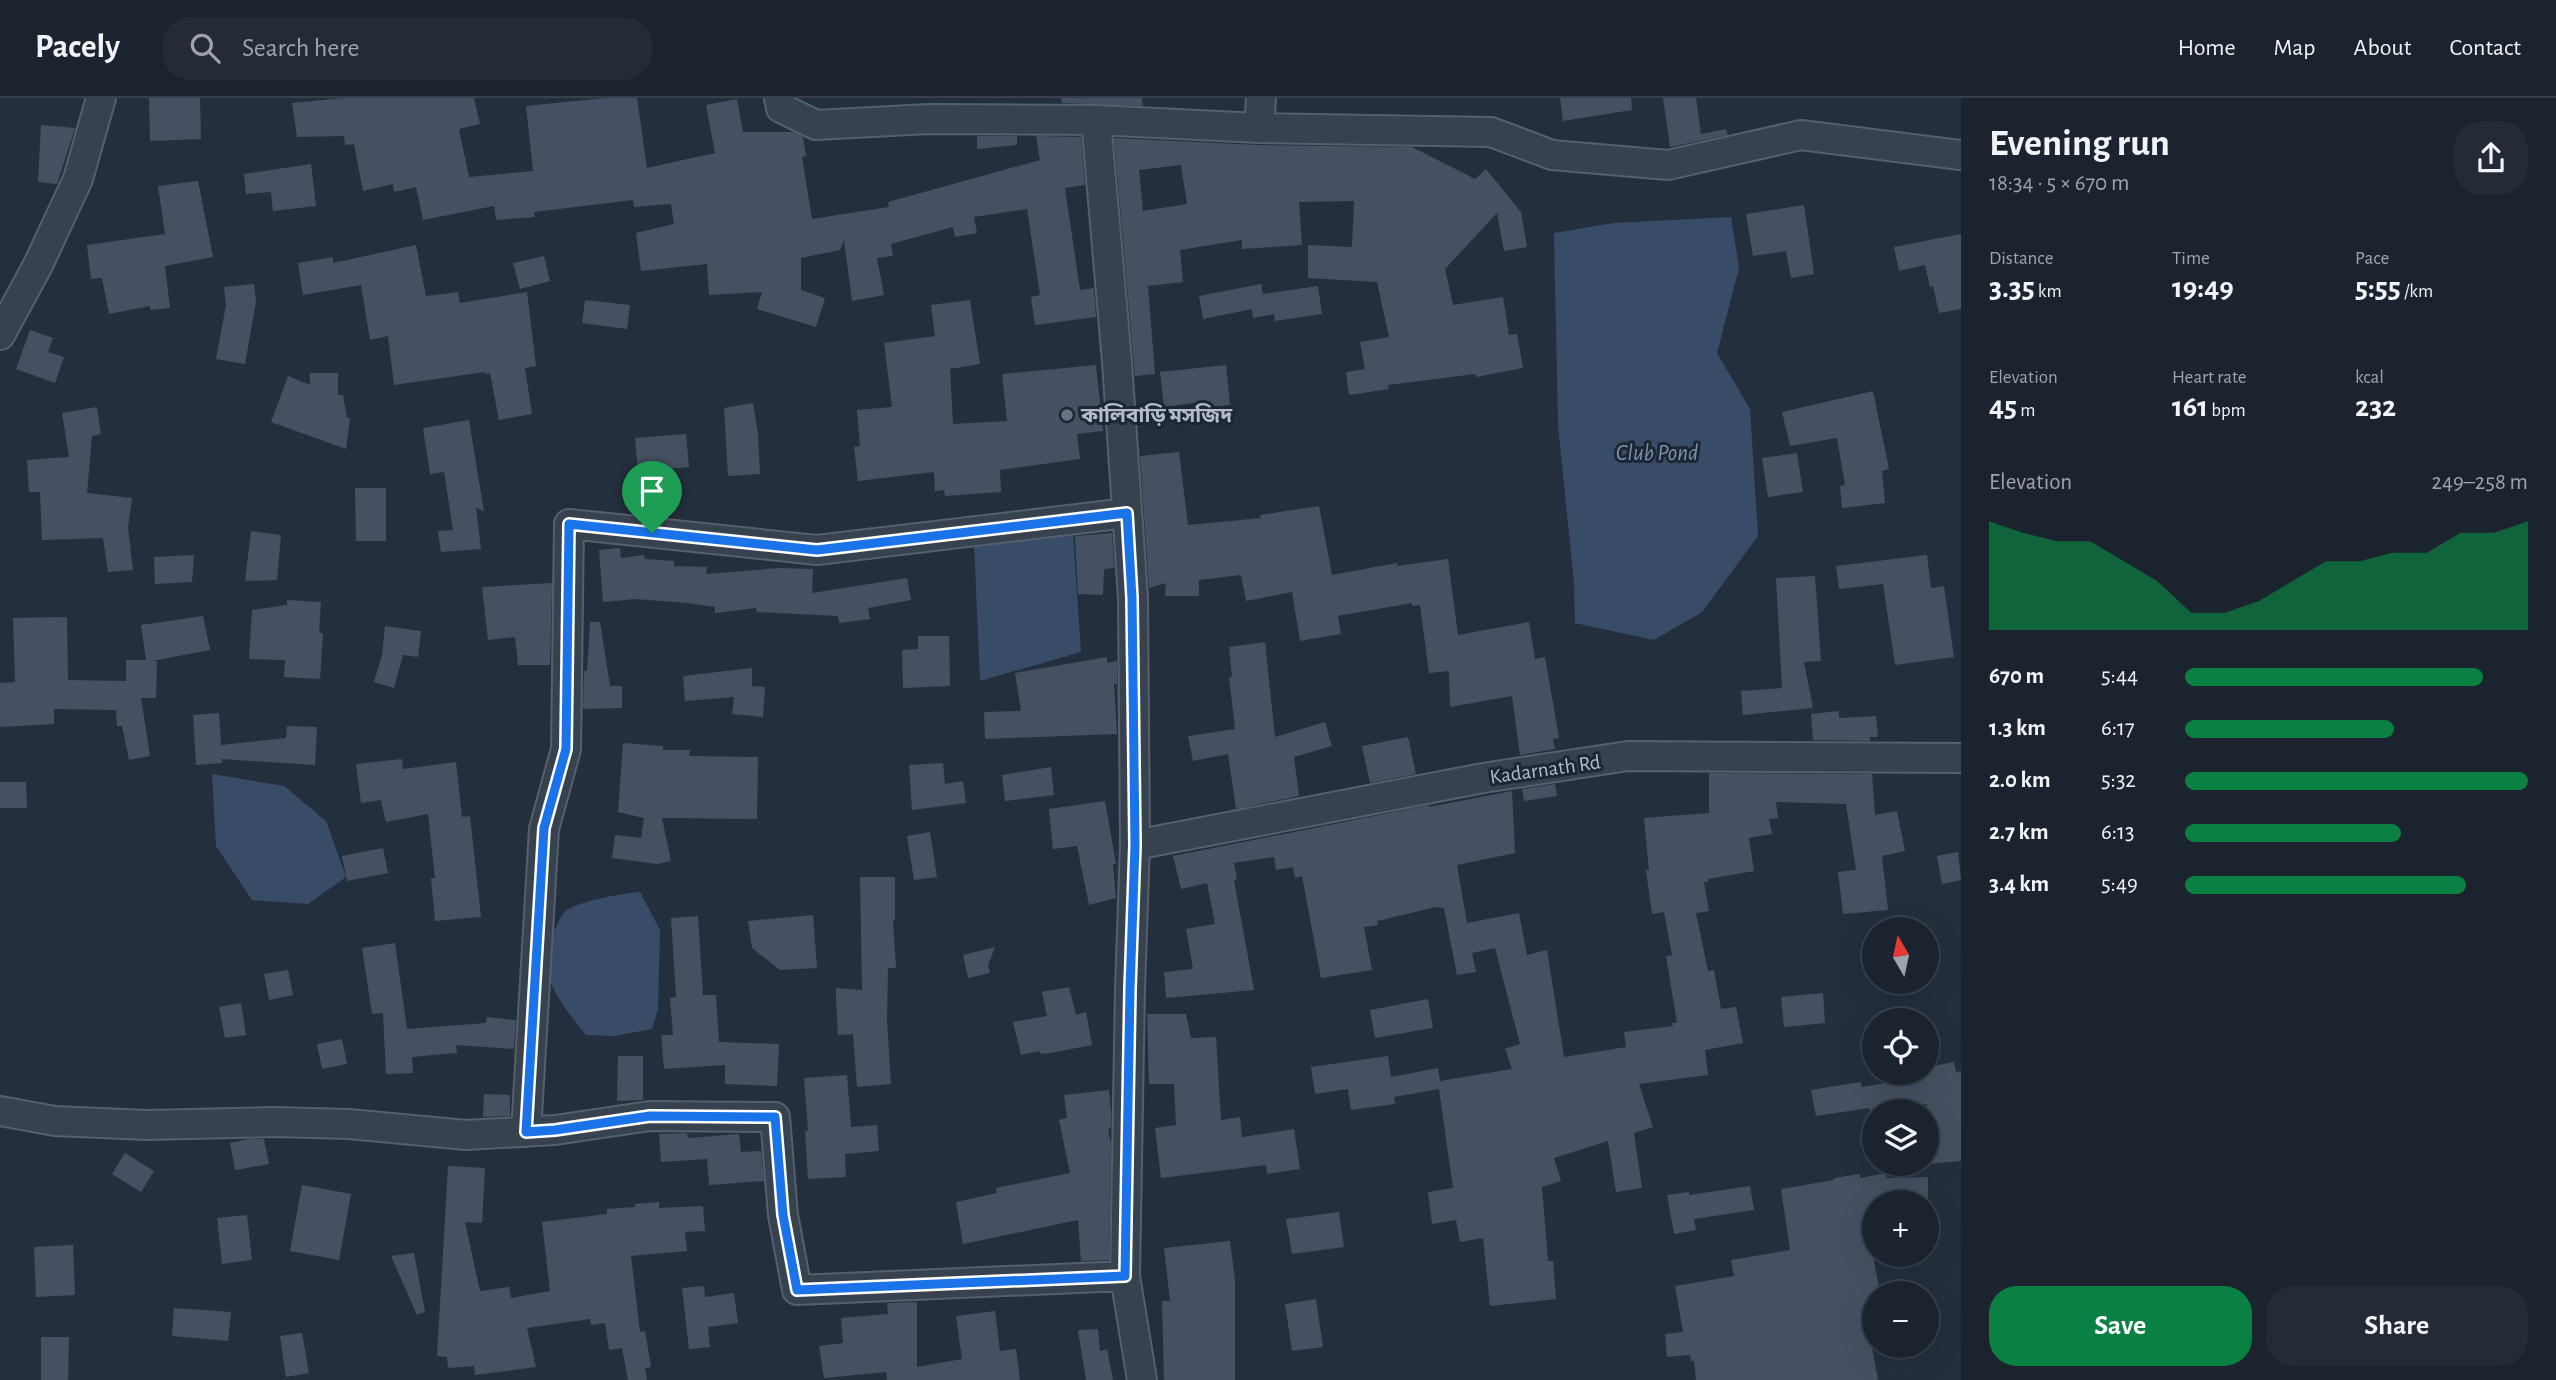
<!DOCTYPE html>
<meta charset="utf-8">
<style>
:root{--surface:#1b232e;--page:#242b36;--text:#f1f3f6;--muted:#a0a4aa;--line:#39404a;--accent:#0b8043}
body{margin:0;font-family:"Alegreya Sans","Noto Sans Bengali",sans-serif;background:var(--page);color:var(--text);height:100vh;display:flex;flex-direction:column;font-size:26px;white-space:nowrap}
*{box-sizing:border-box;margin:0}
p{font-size:23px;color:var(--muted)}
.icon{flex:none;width:38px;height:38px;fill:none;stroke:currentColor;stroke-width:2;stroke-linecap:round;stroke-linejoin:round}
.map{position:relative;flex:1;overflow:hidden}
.details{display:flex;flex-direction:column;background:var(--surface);width:595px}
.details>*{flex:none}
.needle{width:46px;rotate:351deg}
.tools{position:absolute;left:1862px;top:819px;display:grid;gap:14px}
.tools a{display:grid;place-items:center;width:77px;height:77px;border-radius:50%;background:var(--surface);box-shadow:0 7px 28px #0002,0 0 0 2px var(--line);font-size:35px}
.pin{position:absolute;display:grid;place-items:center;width:60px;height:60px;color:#fff;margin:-72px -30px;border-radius:50% 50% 50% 0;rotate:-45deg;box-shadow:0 0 7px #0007}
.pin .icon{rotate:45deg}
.round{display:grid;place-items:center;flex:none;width:74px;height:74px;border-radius:28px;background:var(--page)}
.overview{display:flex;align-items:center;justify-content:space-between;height:119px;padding:0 28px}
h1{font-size:38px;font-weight:700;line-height:52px}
.metrics{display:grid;grid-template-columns:repeat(3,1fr);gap:10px;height:119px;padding:7px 28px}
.metrics div{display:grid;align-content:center}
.metrics b{font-size:30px;font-weight:700}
.metrics small{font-size:19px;font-weight:400}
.metrics p{font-size:19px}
.chart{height:196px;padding:14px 28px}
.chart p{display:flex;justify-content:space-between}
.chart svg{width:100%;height:126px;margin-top:7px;fill:var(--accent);opacity:.7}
.action{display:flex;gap:14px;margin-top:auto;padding:14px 28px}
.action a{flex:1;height:80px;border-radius:28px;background:var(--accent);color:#fff;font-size:28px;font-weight:700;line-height:80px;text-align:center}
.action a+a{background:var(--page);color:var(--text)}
ul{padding:0 28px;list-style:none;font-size:23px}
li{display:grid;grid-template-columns:112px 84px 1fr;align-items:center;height:52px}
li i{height:18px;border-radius:9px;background:var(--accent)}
header{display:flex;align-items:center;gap:42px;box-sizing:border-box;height:98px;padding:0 35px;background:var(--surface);border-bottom:2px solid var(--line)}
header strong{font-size:33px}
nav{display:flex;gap:38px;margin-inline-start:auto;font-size:24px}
.search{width:490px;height:63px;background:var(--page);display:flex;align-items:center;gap:18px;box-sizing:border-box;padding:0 24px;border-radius:28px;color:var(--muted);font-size:26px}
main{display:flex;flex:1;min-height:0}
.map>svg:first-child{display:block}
</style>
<header>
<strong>Pacely</strong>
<div class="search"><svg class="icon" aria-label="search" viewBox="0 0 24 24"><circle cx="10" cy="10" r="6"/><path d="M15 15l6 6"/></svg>Search here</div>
<nav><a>Home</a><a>Map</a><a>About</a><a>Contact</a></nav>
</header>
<main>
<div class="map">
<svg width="1961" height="1282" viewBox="0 0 1961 1282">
<rect width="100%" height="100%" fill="#242f3e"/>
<path fill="#394c67" d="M1731,119L1739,170L1717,255L1750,311L1758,438L1702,514L1654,542L1575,525L1574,485L1558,327L1554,135L1614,125Z
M1073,436L1081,554L980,583L974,444Z
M212,676L284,688L326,723L346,779L308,806L252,802L216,748Z
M640,794L660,832L658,911L652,931L614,938L586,937C571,918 552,896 547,872C544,859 556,820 567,812C580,803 624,795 640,794Z"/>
<path fill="#455162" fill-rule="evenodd" d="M149,0H200L201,41L150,43Z
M344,0H474L480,26L459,31L469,79L533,73L526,8L605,0H637L647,70L715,55L706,7L737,1L743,34H793L803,39L806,58L802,59L812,121L889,109L888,104L1040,62L1036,38L1081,39L1085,87L1065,90L1080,192L1094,190L1096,219L1035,227L1031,199L1040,197L1027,111L974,119L977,135L955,139L953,129L891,146L893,158L877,160L884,197L852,203L844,142L840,152L801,160V192L825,200L816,229L757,211L762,194L709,197L707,166L641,173L636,135L674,126L671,106L634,109L633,102L534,114L535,119L496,122L494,108L423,122L416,89L394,94L393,86L363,93L354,46L345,47L344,38L297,39L292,5Z
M1061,0H1142L1143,8L1062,5Z
M1560,0H1631L1632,12L1563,23Z
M1663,0H1696L1701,36L1726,31L1728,37L1670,49Z
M41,27L75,30L57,86L38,84Z
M977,38H1017V47L977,51Z
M1114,40L1259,47L1412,49L1475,81L1486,71L1521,114L1527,149L1504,153L1497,115L1445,171L1453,207L1503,199L1509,237L1517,236L1523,270L1476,279L1475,276L1388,287L1389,291L1349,297L1346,274L1365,271L1360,244L1389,239L1377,184L1308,180V147L1352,149L1354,103L1299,104L1302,147L1242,151V142L1180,152L1183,184L1148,188L1155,276L1135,278ZM1181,67L1187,106L1143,113L1139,72Z
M311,66L316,108L273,113L271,94L246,96L244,76Z
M198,83L213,159L165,168L170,210L150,212V208L109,216L102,180L91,181L87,147L165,136L158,88Z
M1804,107L1814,176L1791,180L1786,153L1753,158L1746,116Z
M1961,136V211L1939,215L1933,188L1930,189L1925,167L1899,173L1894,149Z
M416,147L426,198L458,194L460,205L527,194L536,268L525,270L532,316L499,322L490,275L485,276V274L394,287L388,238L370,242L361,187L303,197L298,165L333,159V165Z
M544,158L550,183L520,191L513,165Z
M254,186L256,204L245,266L216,261L226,207L224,189Z
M1261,186L1263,196L1318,188L1322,216L1275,223L1274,216L1253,220L1252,211L1203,221L1199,198Z
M585,202L630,207L627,231L582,225Z
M970,202L980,266L950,271L953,326L1007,323L1002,276L1096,267L1103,333L1077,336L1080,361L1000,372L1001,394L945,398L944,392L935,393L934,374L858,383L854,349L860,348L857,312L892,309L884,245L935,238L931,207Z
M30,232L53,240L48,254L64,259L55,285L16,271Z
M1226,267L1230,307L1195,311L1194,305L1164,309L1160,274Z
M310,275H338V297H343L347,320H350L346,351L271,324L288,278L310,287Z
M1873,293L1889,371L1882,373L1885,405L1842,410L1840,388L1845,387L1837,340L1790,348L1782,314Z
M753,305L758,336L760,376L728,378L724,310Z
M97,309L101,336L92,338L87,395L132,400L128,429L133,472L108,474L103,440L42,442L40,394H29L27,362L69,359L62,315Z
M469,322L484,414L476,409L481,451L441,454L438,433L453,432L444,374L430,376L423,330Z
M686,336L689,369L638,374L635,340Z
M1179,354L1188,427L1261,420L1260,417L1319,408L1332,477L1397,465V468L1448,461L1458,537L1529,524L1535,561L1545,559L1559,640L1553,641L1555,651L1520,657L1512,598L1450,609L1449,573L1429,575L1420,507L1412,508V505L1338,518L1341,536L1300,543L1292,494L1246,503L1241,477L1199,482V498H1165L1166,485L1149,490L1140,358Z
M1797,355L1803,394L1768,399L1762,360Z
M355,390H386V443H356Z
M251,433L281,437L277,482L245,483Z
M1112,435L1114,470L1104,471L1103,497L1078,496L1075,438Z
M620,450L621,460L644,457L645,461L674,463V468L707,469L706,476L778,470L813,471L812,495L907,480L911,502L868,510L870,521L839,525L838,518L757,514L756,510L715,515V509L687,505L635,501L603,504L599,452Z
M194,457L192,484L155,486L154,459Z
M1927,457L1931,490L1944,488L1954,559L1895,567L1883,486L1839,491L1836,468Z
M1815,478L1821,563L1804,564L1813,610L1743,617L1741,593L1782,590L1776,480Z
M552,485L550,567H518L515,539L488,542L482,489Z
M287,502L321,504L319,535H323L320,581L284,579L285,562L249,561L252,512L287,507Z
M203,518L210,552L152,563H157L156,600H141L150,658L129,662L122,628H117L116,612L54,611V626L0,629V585L15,584L13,520L67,519L68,582L126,583V562H146L141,527Z
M590,524H600L610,588H622V610L583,611L584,573H587Z
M385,528L421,533L418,559L403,557L394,590L374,584L382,557Z
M918,538H949L950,588L903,590L902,552L918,551Z
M1265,544L1275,639L1325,624L1332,648L1294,659L1299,698L1236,711L1228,656L1193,663L1188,638L1235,631L1229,579H1232L1229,549Z
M1107,559V565L1117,563V586H1114L1117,636L985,641L984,614L1021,613L1015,575Z
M752,570V588L765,589L763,619L732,616L734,599L685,603L683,578Z
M1839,613V620L1876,618L1878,639H1870V643L1813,642L1811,616Z
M219,615L221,647L286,640L287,628L317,629L315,667L222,661V665L196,667L193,617Z
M1408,639L1416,676L1370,685L1362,648Z
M623,645L663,648V652H690L689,658L758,659L757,721L662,720L671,763L657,766L612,760L615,737L641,740L644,720L618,714Z
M402,661L403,671L456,664L462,719L470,718L481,819L435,823L431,780H435L428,716L386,724L381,702L361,705L356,666Z
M943,665L945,686L963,683L966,705L912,712L909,667Z
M1051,669L1054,697L1005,703L1002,677Z
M1709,675L1872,676L1875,717L1897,713L1905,753L1882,758L1888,812L1843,816L1838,774L1856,772L1846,706L1776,704L1778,720L1769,721L1772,736L1749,740L1754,773L1708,781V784H1704L1709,813L1696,815L1708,873L1714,872L1721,911L1736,909L1743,945L1705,952L1708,977L1639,986L1653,1029L1634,1035L1642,1090L1616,1094L1608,1043L1554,1060L1561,1083L1542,1089L1548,1163H1553L1556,1201L1490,1208L1483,1140L1460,1144L1456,1122L1432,1126L1428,1094L1453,1090L1439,991L1394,999L1395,1006L1351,1012L1348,991L1315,996L1311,969L1388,958L1391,979L1438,970L1440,983L1512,971L1505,951L1520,946L1495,850L1472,855L1476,874L1457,877L1444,810L1436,809L1377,823L1378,827L1364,829L1372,872L1321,880L1302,778L1295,780L1293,769L1276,772L1274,759L1234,765L1237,781L1234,782L1254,892L1166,900L1164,874L1193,871L1186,831L1215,826L1207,785L1181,791L1173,758L1429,707V709L1512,693L1515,755L1457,767L1467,825L1519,815L1527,857L1547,852L1564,959L1626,949L1624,934L1673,928L1672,925H1677L1666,858L1672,857L1664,814L1652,816L1646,772H1649L1644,720L1709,715Z
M0,684H26L27,710H0Z
M1555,686L1557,698L1524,703L1522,691Z
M1105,703L1116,766H1113L1116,800L1089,807L1077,748L1053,751L1049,711Z
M930,734L937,779L914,782L907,738Z
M383,750L388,775L347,783L342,758Z
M1958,754L1961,782L1942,786L1937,758Z
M860,779H895V822H893L896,870H888L887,923L891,986L857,989L853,936L838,937L836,903V890L862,892Z
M813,817L817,870L780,872L752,850L748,823Z
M698,818L703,897H716L719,944L779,946L777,988L725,986V967L664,971L661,937H673L670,900L676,899L671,820Z
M395,845L407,931L486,925L487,919L516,922L514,951L456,947L457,955L412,959L413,975L386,976L383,915L372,916L362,850Z
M995,849L988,867L990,875L968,880L963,857Z
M288,872L293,897L269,902L264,876Z
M1069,889L1076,917L1086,914L1092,947L1045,956L1040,955L1039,953L1021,957L1013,924L1047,918L1042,894Z
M1823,895L1825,925L1784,929L1781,899Z
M1428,901L1433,930L1375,940L1370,912Z
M241,905L246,937L225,940L219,909Z
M1147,916H1186L1191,940L1216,939L1221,1022L1240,1019L1242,1039L1294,1031L1300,1071L1267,1076L1266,1067L1161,1080L1155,1030L1176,1027L1174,986H1149Z
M342,941L347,966L322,971L317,946Z
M618,958H643V1002L617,1003Z
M1954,964L1956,974L1961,973V1063L1928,1066L1927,1006L1870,1015L1869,1010L1816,1018L1811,992L1861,984L1862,989L1924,979L1927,969Z
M847,977L851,1029L877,1027L879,1053L845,1056L846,1079L808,1081L805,1033H808L804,980Z
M1109,992L1111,1013V1030L1108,1031L1111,1046L1109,1162L1081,1163L1078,1122L963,1146L956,1104L997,1095L996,1090L1070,1075L1059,1022L1067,1020L1064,997Z
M484,996L510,997V1018L483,1019Z
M687,1035L688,1040L739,1036L741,1054L761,1053L764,1083L709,1087L707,1061L661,1064L659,1036Z
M249,1041H264L269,1066L235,1072L230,1045Z
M125,1055L154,1073L141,1094L112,1076Z
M448,1068L485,1070L482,1125L465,1124L480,1193L509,1189L511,1200L550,1193L542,1124L607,1116V1111L635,1109V1106L659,1104V1110L703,1108L705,1133L685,1134L687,1153L631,1158L640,1234L645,1233L651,1269L645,1270L647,1282H628L622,1250L609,1252L605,1225L591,1227L590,1221L527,1230L536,1269L475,1277L474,1268L448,1270L447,1259L437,1258Z
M1886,1075L1887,1080L1928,1079V1104H1874V1163L1880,1195H1874V1248L1872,1249L1878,1282H1696L1694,1263H1691L1690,1257L1667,1259L1665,1236L1683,1234L1675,1188L1734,1178L1731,1162L1790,1152L1781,1091L1834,1082V1080L1860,1076V1080Z
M302,1087L351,1096L339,1162L290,1153Z
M1750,1088L1754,1112L1694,1121L1696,1132L1674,1136L1667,1097L1689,1094V1097Z
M1339,1114L1344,1149L1292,1156L1286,1121Z
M247,1117L252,1162L222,1166L217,1120Z
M1230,1143L1235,1182V1282H1164L1162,1203H1170L1164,1150Z
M73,1147L75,1197L36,1199L34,1149Z
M414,1155L425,1214L417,1217L391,1158Z
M704,1188L705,1199L734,1195L738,1225L708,1229L710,1249L689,1251L682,1190Z
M1316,1201L1323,1249L1292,1253L1285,1206Z
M917,1204V1269L962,1261L956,1218L995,1213L1000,1253L1016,1251L1020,1282H887L886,1274L824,1280L819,1248L843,1245L841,1220L888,1216L887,1205Z
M174,1210L231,1214L228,1243L172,1238Z
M1098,1231L1100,1253L1107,1251L1113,1282H1086L1078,1232Z
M302,1235L309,1275L286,1279L280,1238Z
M41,1239H69L68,1282H41Z"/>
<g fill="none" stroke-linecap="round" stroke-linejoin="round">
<defs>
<path id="minor" d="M779,0L781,10L816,27L929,21L1096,22L1117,264L1133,500L1135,747L1130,890L1125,1178L1142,1282
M1096,22L1259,30L1491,34L1552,57L1668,67L1801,37L1961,57
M1259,30L1261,0
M0,237L38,167L78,81L101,0
M1135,747L1483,680L1628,658L1961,660
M0,1013L55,1023L147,1027L274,1024L349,1026L466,1037L555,1032L650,1018L775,1019L783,1117L797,1192L1125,1178
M526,1034L544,731L566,651L569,426L817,452L1127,415"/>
</defs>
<use href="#minor" stroke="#565f6c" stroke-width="32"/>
<use href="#minor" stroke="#38414e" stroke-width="28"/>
</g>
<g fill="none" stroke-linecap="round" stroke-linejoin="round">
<defs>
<path id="route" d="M1127,415L1132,500L1135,747L1130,891L1125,1178L797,1192L783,1117L775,1019L650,1018L555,1032L526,1034L544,730L566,651L569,426L817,452Z"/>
</defs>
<use href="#route" stroke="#fff" stroke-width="14"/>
<use href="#route" stroke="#1a73e8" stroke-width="9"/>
</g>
<circle fill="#6b7280" stroke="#1d2633" stroke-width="2.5" cx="1067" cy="317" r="7"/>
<g text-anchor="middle" stroke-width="6" stroke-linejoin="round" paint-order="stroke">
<g font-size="21" font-weight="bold" fill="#b4bcc9" stroke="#1d2633" text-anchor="start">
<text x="1081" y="324">কালিবাড়ি মসজিদ</text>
</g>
<g font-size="21" fill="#b4bcc9" stroke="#1d2633">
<text transform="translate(1545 671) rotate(-8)" y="7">Kadarnath Rd</text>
</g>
<g font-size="23" font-style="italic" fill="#7c92b1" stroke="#1d2633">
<text x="1657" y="362">Club Pond</text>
</g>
</g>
</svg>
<div class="tools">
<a><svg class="needle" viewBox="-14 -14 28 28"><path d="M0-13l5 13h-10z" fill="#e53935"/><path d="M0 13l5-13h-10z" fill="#a0a4aa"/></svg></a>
<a><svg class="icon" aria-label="locate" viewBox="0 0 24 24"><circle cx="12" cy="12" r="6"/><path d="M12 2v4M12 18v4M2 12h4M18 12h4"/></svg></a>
<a><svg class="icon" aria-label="layers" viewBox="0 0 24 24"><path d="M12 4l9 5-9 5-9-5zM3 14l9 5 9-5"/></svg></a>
<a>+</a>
<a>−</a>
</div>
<div class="pin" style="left:652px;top:435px;background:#1e9e55"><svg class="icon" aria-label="arrive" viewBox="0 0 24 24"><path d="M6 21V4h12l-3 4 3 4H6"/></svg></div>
</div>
<section class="details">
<div class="overview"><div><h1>Evening run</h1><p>18:34 · 5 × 670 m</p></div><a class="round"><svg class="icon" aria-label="share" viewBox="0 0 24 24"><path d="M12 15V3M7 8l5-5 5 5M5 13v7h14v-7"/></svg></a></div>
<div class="metrics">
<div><p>Distance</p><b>3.35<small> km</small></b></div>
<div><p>Time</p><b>19:49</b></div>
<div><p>Pace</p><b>5:55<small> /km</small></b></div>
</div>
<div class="metrics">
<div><p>Elevation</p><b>45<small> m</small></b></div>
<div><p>Heart rate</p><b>161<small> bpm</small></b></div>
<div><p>kcal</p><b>232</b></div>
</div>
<div class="chart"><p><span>Elevation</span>249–258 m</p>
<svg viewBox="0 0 160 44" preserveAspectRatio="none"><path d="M0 44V6L10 10L20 13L30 13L40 20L50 27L60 38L70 38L80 34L90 27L100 20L110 20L120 17L130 17L140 10L150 10L160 6V44z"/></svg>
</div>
<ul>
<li><b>670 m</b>5:44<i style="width:87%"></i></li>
<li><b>1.3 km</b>6:17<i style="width:61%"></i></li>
<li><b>2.0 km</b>5:32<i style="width:100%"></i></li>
<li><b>2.7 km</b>6:13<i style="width:63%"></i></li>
<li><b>3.4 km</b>5:49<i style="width:82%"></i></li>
</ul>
<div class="action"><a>Save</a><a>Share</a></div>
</section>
</main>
